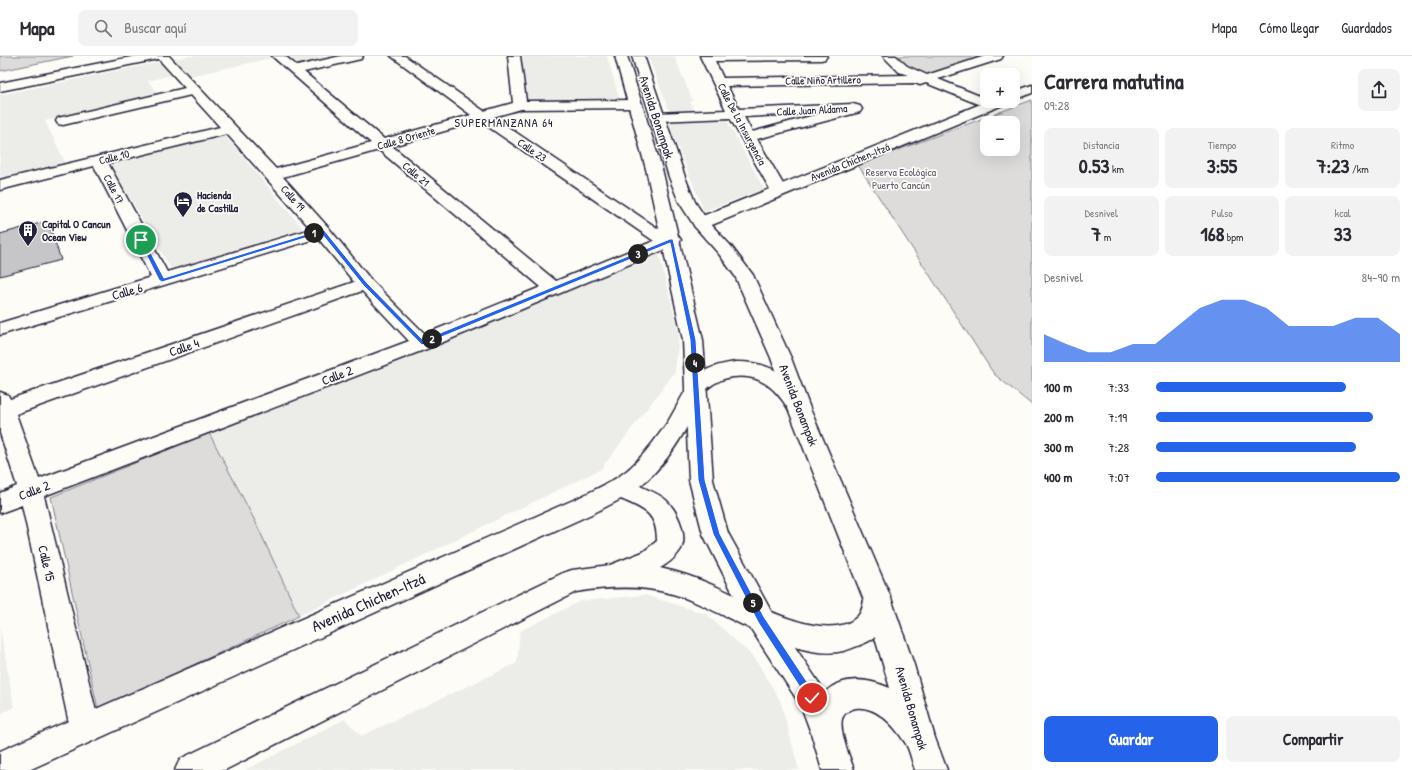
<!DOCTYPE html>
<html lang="es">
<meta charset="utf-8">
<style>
:root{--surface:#fff;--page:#f2f2f3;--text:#2b2b33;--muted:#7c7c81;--line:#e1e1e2;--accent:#2563eb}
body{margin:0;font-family:"Patrick Hand",sans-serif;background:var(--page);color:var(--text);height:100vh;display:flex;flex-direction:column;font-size:15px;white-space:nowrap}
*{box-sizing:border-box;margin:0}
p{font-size:13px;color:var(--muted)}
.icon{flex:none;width:22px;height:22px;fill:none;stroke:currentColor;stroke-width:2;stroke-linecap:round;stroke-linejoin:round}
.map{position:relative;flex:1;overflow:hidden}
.sheet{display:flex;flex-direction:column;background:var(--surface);width:380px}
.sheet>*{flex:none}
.controls{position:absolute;left:980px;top:12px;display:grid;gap:8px}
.controls a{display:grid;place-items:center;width:40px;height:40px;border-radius:8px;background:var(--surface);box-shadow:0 4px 16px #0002;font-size:20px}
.pin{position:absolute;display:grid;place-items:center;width:34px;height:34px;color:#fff;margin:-17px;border:2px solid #fff;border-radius:50%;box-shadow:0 1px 4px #0007}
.km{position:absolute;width:20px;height:20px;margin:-10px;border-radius:50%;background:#222;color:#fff;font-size:11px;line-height:20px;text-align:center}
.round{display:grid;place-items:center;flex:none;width:42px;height:42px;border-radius:8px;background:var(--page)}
.headline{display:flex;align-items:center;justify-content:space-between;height:68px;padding:0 12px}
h1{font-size:22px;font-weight:700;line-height:30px}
.metrics{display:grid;grid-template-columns:repeat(3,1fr);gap:6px;height:68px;padding:4px 12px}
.metrics div{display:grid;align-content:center;border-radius:8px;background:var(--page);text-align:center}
.metrics b{font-size:20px;font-weight:700}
.metrics small{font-size:11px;font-weight:400}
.metrics p{font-size:11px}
.chart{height:112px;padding:8px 12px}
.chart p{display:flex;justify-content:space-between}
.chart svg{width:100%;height:72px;margin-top:4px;fill:var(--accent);opacity:.7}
.cta{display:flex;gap:8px;margin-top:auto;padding:8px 12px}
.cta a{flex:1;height:46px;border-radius:8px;background:var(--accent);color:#fff;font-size:16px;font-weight:700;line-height:46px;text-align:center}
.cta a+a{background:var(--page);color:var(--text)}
ul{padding:0 12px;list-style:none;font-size:13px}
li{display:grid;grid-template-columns:64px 48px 1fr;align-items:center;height:30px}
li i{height:10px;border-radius:5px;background:var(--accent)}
header{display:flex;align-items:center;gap:24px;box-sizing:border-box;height:56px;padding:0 20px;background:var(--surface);border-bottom:1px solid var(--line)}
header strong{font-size:19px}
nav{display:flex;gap:22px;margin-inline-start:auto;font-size:14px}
.search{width:280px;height:36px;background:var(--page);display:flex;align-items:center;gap:10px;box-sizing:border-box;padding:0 14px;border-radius:8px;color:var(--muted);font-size:15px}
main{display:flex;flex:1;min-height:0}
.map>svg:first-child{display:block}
</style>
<header>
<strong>Mapa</strong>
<div class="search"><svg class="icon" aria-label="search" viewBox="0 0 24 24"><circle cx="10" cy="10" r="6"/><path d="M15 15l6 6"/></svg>Buscar aquí</div>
<nav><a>Mapa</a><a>Cómo llegar</a><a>Guardados</a></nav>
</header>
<main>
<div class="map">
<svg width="1032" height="714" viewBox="0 0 1032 714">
<rect width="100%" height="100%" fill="#fdfcf7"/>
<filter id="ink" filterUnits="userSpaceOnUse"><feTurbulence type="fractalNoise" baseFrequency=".025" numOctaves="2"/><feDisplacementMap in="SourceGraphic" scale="8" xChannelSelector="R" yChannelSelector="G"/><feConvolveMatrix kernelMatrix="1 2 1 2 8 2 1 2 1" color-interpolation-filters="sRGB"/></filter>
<g filter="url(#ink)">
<path fill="#ecece9" d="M188,0H270L272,2L190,20L174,3Z
M288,0H343L299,10Z
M519,0H607L620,45L524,46Z
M648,0H674L693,45H690L694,55H669Z
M160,6L171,19L148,25L160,40L45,65L66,108L0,124V39Z
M725,61L764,133L704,155L666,62Z
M224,78L303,173L171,213L110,107Z
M658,195L679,277L675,316L601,413L299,560L255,465L209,377L573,232Z
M645,539L706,558L754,601L780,644L799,714H245L345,663L361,680L517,607L520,575L581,545Z
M0,571L14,651L0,658Z"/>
<path fill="#dddcdb" stroke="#807f8b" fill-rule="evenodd" d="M0,0H73L0,15Z
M896,0H993L928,20L909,11Z
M1032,44V349L994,318L858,109ZM987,67H1013V93H987Z
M209,377L255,465L299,560L98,653L51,441Z"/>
<path fill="#c6c6c8" stroke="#22223b" d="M48,165L61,204L0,220V178Z"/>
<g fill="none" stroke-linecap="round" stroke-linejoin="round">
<defs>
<path id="street" d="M156,0H169L276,113L371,87L272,0H285L297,10L341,0H363L361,3L304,16L384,83L471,59L391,0H405L484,55L513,47L508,0H520L526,45L635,44L640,45L642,48L640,51L635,52L521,53L493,61L669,180H678L681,184L678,188L429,292L44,440L100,672L96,683L85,687L74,683L70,672L22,449L0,457V437L17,430L0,377V336L8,339L10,343L354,226L318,182L0,279V267L151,221L94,110L0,134V124L220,71L191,39L63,69L58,68L56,65L58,62L185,32ZM480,65L654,185L556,225L392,90ZM227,78L311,173L167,216L108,107ZM379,94L541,231L425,278L371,224L328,171L283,121ZM362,235L409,285L39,423L16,358Z
M700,0H827L825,3L821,4L715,5L723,22L908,19L899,16L883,0H896L907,10L927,19L985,0H1003L1001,3L938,23L987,43V45L995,46L997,49L995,52L990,53L926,27L920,29L915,27L727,30L739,53L853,48L860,50L862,53L860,56L757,83L787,135L785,138L779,140L773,138L771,135L730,62L657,65L652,64L650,61L652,58L657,57L726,54ZM822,57L752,76L744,61Z"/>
<path id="secondary" d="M1032,29V37L1013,44V36Z
M988,45H1007L1005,48L707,171L701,172L695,171L693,167L695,163Z
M736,306C771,306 790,319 808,349L805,354L797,357L789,354C776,333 760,317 733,321C724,322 715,326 708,332C699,342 695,356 689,367C677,390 660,414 640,430C650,435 660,438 667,445C678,456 690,483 679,496C675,502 666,509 660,512C679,516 697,522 715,530C747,544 826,590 857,561C864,555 863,543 867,534L877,530L887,534C893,548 890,557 883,571C878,581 870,585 860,589C854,591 848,594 843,595C792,607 718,549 669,537C638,529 607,531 576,536L225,714H175L180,703L563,517L572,514L610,509L643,496L657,485C657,457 644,453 621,443L596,456L29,714H0V695L578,442C598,432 620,423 635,407C648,394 659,379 669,364C690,329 690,312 736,306Z"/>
<path id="primary" d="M136,0H160L158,3L154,4L0,35V27Z
M615,0H627L662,113L703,284L713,424L728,477L771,555L825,636C844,619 869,623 890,632L863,542L789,355L771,302L735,220L719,198L695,171L679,146L669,121L632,0H644L685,121L695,146L707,164L731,190L753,219L791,302L811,355L891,542L914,609L935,682L947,714H915C912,706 910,695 906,688C895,671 878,650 856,652C850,653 844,657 842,663C839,677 850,701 854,714H822L811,677L801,650L751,573L703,478L689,424L683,284L646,113Z"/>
</defs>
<use href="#street" stroke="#22223b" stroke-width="3"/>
<use href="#secondary" stroke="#22223b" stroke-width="3"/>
<use href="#primary" stroke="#22223b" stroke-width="3"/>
<use href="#street" fill="#fdfcf7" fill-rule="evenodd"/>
<use href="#secondary" fill="#fdfcf7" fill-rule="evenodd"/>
<use href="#primary" fill="#fdfcf7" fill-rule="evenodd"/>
</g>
</g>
<path fill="#2563eb" stroke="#fff" d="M320,174H324L367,227L423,284L670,183H673L696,284L705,424L720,478L764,561L815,638L817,642L815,645L812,646L809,645L758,566L713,478L698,424L690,284L670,187L422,289L363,229L321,177L162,226L159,224L139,184L141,183L144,184L164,222Z"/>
<defs>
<symbol id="hotel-pin" viewBox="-11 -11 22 30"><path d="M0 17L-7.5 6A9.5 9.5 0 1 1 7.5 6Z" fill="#22223b" stroke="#fdfcf7"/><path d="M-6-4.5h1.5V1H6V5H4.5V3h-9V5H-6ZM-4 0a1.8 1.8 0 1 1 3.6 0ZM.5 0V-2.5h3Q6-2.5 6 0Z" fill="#fff"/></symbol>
<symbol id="building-pin" viewBox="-11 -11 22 30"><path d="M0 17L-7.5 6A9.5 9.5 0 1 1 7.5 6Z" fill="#22223b" stroke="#fdfcf7"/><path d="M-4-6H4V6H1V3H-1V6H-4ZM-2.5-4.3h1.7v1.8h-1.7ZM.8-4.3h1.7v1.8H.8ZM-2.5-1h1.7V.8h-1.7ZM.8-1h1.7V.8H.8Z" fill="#fff"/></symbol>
</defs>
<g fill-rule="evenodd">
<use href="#hotel-pin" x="172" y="134" width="22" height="30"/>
<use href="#building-pin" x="17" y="163" width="22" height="30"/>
</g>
<g text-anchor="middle" stroke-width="3.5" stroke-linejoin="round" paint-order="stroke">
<g font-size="11" fill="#22223b" stroke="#fdfcf7">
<text transform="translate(823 24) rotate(-1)" y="4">Calle Niño Artillero</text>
<text transform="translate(812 54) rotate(-3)" y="4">Calle Juan Aldama</text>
<text transform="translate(742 68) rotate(62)" y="4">Calle De La Insurgencia</text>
<text transform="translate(406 82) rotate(-16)" y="4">Calle 8 Oriente</text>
<text transform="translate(532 94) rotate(34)" y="4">Calle 23</text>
<text transform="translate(114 101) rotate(-14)" y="4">Calle 10</text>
<text transform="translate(850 106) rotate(-22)" y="4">Avenida Chichen-Itzá</text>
<text transform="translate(416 118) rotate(40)" y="4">Calle 21</text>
<text transform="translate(114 133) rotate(62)" y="4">Calle 17</text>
<text transform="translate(293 142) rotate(48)" y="4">Calle 19</text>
</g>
<g font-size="11" fill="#5a5a6b" stroke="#fdfcf7">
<text x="901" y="120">Reserva Ecológica<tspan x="901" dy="13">Puerto Cancún</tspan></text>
</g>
<g font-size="11" font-weight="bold" fill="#22223b" stroke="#fdfcf7" text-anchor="start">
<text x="197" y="143">Hacienda<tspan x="197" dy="13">de Castilla</tspan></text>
<text x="42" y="172">Capital O Cancun<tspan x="42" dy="13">Ocean View</tspan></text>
</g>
<g font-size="12" letter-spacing="1" fill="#22223b" stroke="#fdfcf7">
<text x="504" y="71">SUPERMANZANA 64</text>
</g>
<g font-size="13" fill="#22223b" stroke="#fdfcf7">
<text transform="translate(657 61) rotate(72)" y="5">Avenida Bonampak</text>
<text transform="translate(127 235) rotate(-17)" y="5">Calle 6</text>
<text transform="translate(184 291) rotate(-19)" y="5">Calle 4</text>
<text transform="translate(337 319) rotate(-21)" y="5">Calle 2</text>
<text transform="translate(799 349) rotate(69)" y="5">Avenida Bonampak</text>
<text transform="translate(34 434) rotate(-21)" y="5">Calle 2</text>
<text transform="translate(47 507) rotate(77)" y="5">Calle 15</text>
<text transform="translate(912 652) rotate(74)" y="5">Avenida Bonampak</text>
</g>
<g font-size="16" fill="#22223b" stroke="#fdfcf7">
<text transform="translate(368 546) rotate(-24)" y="6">Avenida Chichen-Itzá</text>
</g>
</g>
</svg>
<div class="controls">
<a>+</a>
<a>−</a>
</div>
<div class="pin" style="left:141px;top:184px;background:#1e9e55"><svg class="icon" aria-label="arrive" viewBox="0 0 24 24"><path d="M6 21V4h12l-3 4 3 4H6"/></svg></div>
<div class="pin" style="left:812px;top:642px;background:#d93025"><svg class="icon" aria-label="check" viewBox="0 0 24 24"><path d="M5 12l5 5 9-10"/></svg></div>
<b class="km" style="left:314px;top:177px">1</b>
<b class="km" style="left:432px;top:283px">2</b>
<b class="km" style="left:638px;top:198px">3</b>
<b class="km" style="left:695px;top:307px">4</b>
<b class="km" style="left:753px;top:547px">5</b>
</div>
<section class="sheet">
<div class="headline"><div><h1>Carrera matutina</h1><p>09:28</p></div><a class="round"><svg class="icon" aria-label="share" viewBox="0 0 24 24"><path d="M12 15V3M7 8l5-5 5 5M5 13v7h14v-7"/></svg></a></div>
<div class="metrics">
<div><p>Distancia</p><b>0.53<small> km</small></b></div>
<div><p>Tiempo</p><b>3:55</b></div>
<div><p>Ritmo</p><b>7:23<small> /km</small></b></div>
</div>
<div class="metrics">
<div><p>Desnivel</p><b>7<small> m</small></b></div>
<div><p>Pulso</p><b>168<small> bpm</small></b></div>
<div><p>kcal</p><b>33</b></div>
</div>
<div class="chart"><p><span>Desnivel</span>84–90 m</p>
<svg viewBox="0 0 160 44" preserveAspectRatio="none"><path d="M0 44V27L10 33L20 38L30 38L40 33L50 33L60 22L70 11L80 6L90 6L100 11L110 22L120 22L130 22L140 17L150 17L160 27V44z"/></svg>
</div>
<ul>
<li><b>100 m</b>7:33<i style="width:78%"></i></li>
<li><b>200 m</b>7:19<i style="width:89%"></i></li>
<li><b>300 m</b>7:28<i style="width:82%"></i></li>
<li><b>400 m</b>7:07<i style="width:100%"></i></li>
</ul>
<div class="cta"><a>Guardar</a><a>Compartir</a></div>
</section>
</main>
